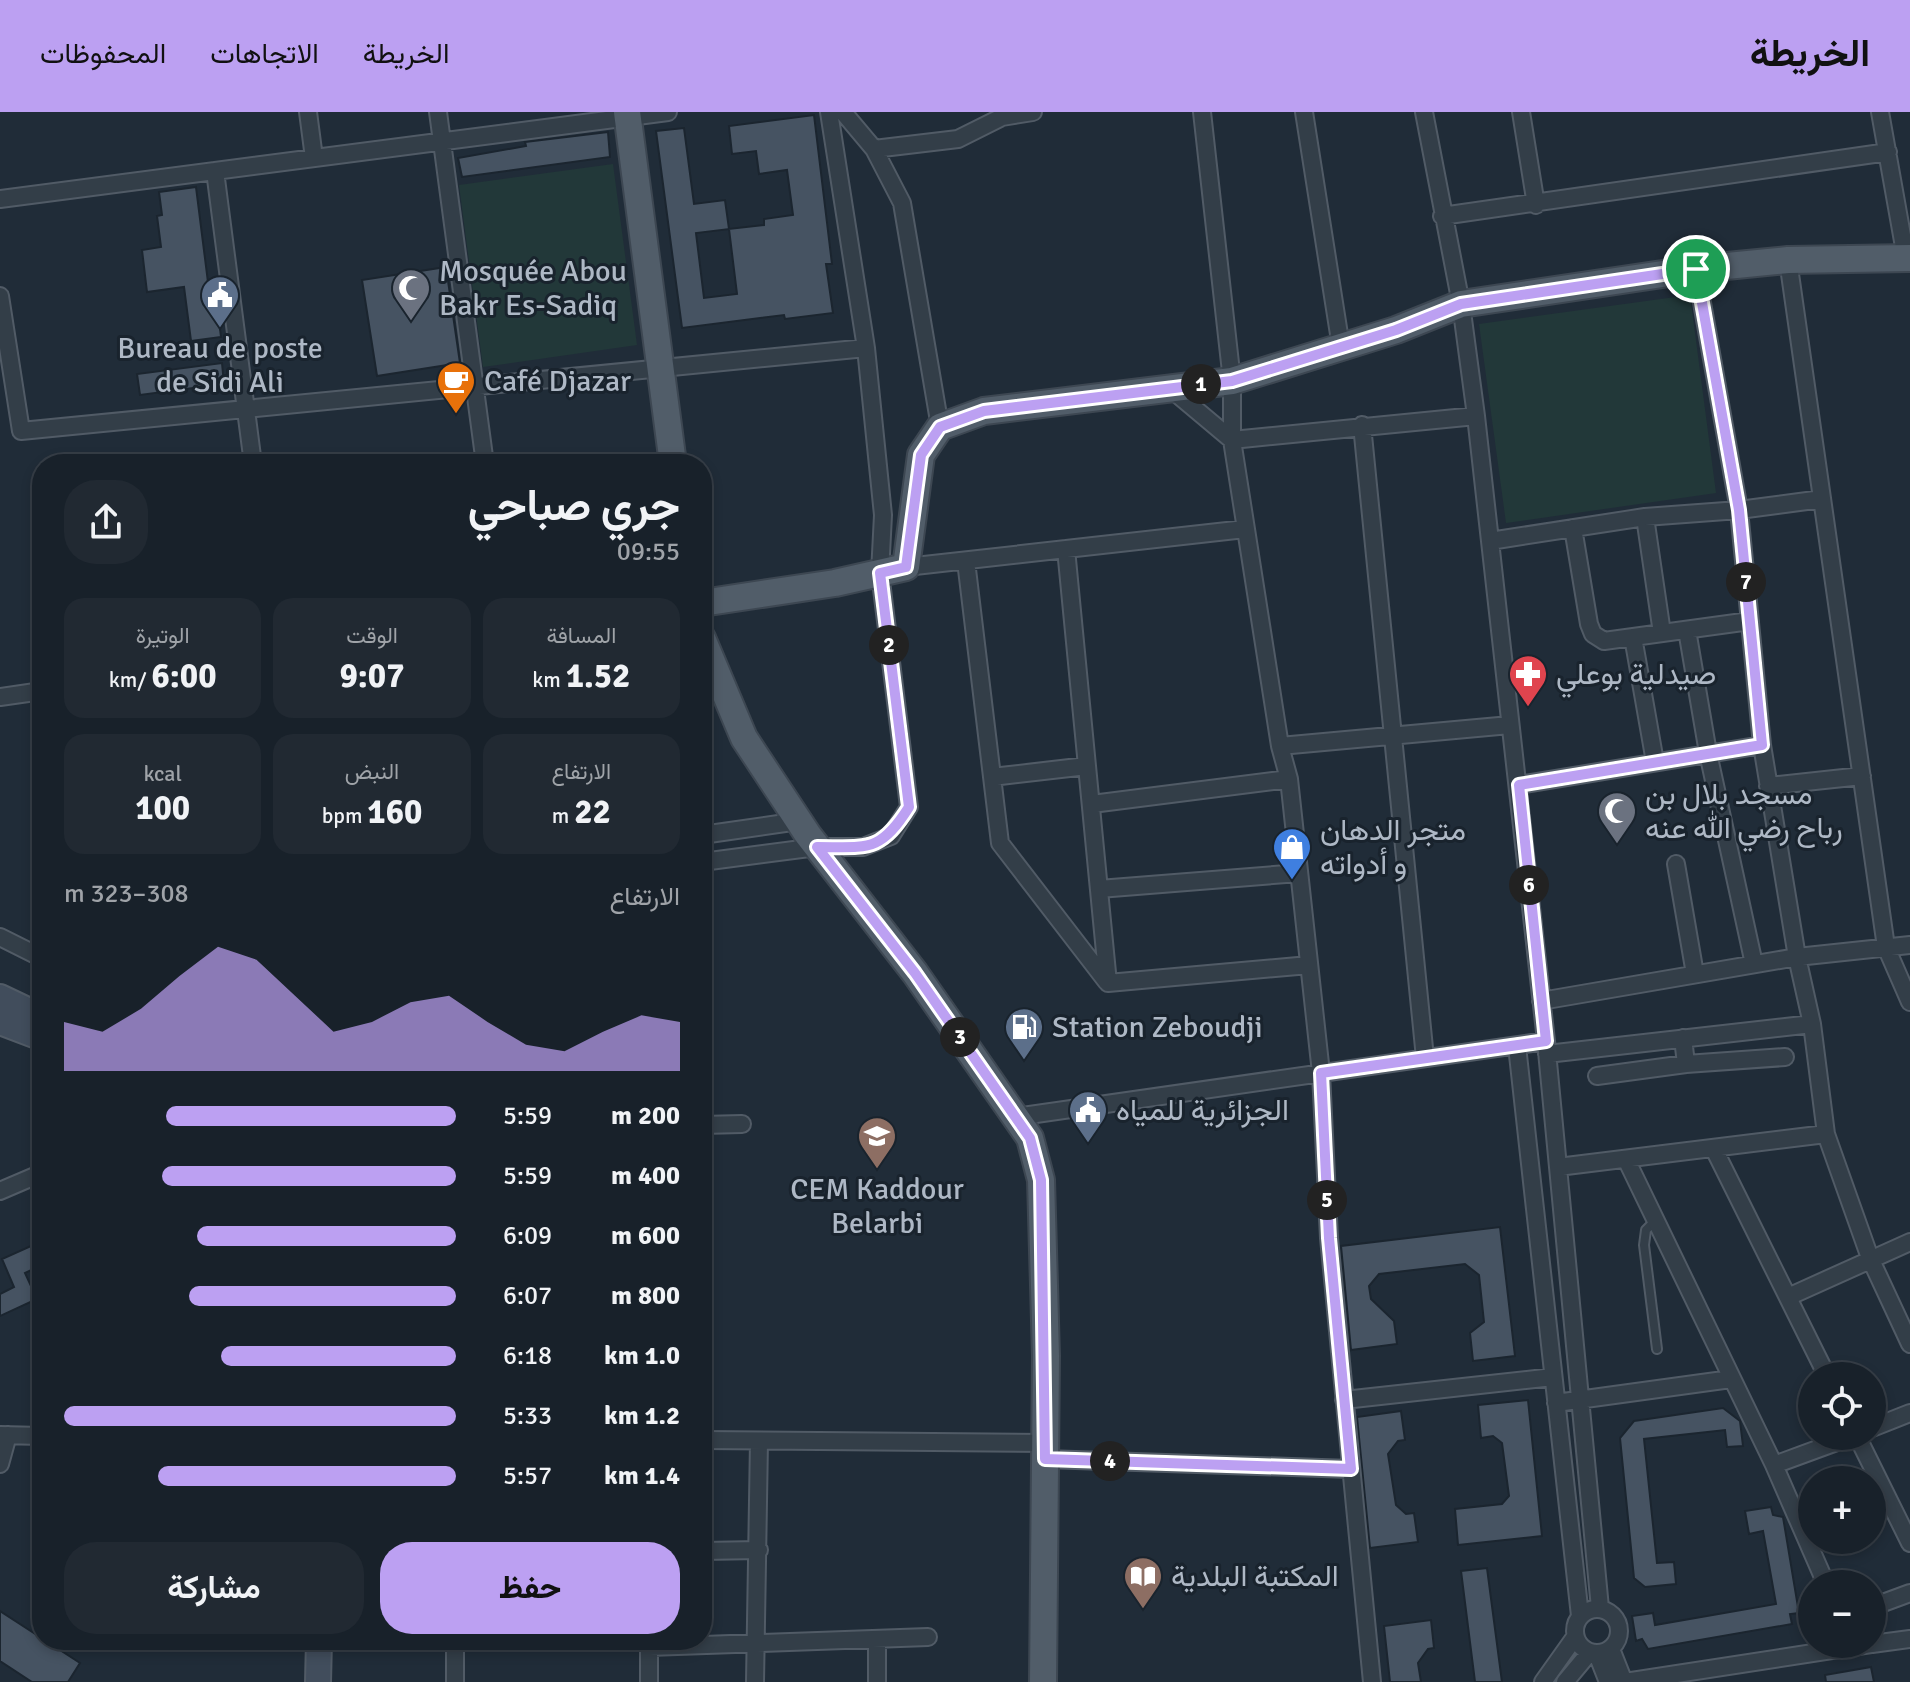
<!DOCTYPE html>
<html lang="ar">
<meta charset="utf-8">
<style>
:root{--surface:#18212a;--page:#212932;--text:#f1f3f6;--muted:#9fa3a8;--line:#363e47;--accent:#bca0f2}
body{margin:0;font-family:Signika,Vazirmatn,sans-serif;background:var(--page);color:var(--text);direction:rtl;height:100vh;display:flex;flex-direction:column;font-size:30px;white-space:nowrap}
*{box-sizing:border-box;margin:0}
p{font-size:26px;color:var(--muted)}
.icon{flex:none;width:44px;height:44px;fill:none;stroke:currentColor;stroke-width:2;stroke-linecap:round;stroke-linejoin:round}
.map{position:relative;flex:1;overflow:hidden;direction:ltr}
.drawer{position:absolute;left:32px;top:342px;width:680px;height:1196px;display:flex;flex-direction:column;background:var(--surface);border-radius:32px;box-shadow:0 4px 12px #0003,0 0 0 2px var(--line);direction:rtl}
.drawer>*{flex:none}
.tools{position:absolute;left:1798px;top:1250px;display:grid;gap:16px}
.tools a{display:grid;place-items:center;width:88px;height:88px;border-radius:50%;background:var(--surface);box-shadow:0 4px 12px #0003,0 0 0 2px var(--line);font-size:40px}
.pin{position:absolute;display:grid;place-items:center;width:68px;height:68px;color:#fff;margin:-34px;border:4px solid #fff;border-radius:50%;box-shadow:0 2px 8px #0007}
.km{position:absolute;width:40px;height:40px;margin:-20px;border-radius:50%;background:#222;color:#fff;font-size:22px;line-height:40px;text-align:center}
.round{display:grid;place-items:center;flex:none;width:84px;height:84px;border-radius:32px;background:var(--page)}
.summary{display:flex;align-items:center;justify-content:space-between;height:136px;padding:0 32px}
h1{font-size:44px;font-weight:700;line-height:60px}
.stats{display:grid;grid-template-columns:repeat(3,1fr);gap:12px;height:136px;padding:8px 32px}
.stats div{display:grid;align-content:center;border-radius:20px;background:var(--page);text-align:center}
.stats b{font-size:34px;font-weight:700}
.stats small{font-size:22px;font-weight:400}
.stats p{font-size:22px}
.chart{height:224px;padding:16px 32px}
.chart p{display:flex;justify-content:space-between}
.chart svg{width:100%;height:144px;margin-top:8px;fill:var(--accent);opacity:.7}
.button{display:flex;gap:16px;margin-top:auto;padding:16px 32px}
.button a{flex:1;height:92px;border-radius:32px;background:var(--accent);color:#111;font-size:32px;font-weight:700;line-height:92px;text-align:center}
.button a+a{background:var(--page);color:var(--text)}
ul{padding:0 32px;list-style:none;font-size:26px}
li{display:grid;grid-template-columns:128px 96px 1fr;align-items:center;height:60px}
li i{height:20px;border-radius:10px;background:var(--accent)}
header{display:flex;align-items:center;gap:48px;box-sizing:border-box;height:112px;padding:0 40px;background:var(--accent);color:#111}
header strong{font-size:38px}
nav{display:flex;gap:44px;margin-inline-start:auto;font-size:28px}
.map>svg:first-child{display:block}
</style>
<header>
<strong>الخريطة</strong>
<nav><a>الخريطة</a><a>الاتجاهات</a><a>المحفوظات</a></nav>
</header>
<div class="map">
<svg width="1910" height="1570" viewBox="0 0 1910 1570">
<rect width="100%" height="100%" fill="#202c38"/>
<path fill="#223839" d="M613,52L637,233L483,255L459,73Z
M1690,183L1716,381L1506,411L1479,212Z"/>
<path fill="#465362" stroke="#1b252f" stroke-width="2" fill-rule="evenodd" d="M814,3L832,152H826L833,201L785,207L784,203L682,216L656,19L684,16L694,92L725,88L729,117L764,113V107L793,103L787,58L759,62L756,39L732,42L729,14ZM729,117L737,182L704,186L696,121Z
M608,20L610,45L462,65L458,46L526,34L525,30Z
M196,75L210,186L216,185L221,225L191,229L184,175L147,180L142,138L161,135L157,104L162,103L159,80Z
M446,155L460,251L377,264L362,168Z
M222,251L224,272L140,283L137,262Z
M1500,1115L1515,1244L1473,1249L1470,1221L1484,1210L1479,1163L1465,1152L1379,1162L1369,1174L1371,1187L1394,1209L1397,1232L1351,1238L1341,1134Z
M42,1129V1153L25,1161L37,1187L0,1204V1182L14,1175L2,1147Z
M1528,1288L1542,1424L1458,1433L1455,1397L1502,1392L1509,1384L1502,1331L1493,1324L1481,1326L1478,1293Z
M1723,1296L1740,1309L1743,1334L1727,1335L1725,1318L1644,1327L1657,1451L1674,1450L1676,1472L1645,1475L1634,1466L1620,1326L1634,1309Z
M1401,1299L1405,1328L1398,1329L1388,1342L1396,1393L1406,1402L1414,1401L1418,1430L1370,1436L1357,1305Z
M1771,1395L1773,1403L1783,1405L1799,1501L1790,1502L1792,1512L1648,1537L1642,1527L1636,1529L1632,1504L1653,1501L1655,1513L1776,1492L1763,1419L1749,1422L1745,1399Z
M1487,1456L1502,1570H1475L1461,1459Z
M0,1499L80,1551L68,1570H32L0,1549Z
M1431,1508L1434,1536L1428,1537L1418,1551L1421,1570H1390L1384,1514Z
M1871,1555L1874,1570H1826L1825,1563Z"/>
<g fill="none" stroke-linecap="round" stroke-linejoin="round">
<defs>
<path id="service" d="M1655,1109L1646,1118L1644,1133L1657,1237"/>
<path id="minor" d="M308,0L314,46
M438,0L485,352
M843,0L874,37L902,91L940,315
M1202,0L1232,269V328L1280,634L1289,667L1321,961L1329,1126L1372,1570
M1304,0L1341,235
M1424,0L1461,192L1476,304L1546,929L1600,1496
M1521,0L1536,93
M1880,0L1906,146
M874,37L958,27L1002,5L1033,0
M215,59L253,352
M0,87L668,0
M1442,104L1888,40
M1788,148L1886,835L1910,890
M1696,157L1739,398L1762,633L1797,845L1910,833
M0,184L21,319L866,236
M1170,276L1232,328L1476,304
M1362,313L1425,946
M1645,405L1662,521
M1573,416L1589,512L1593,522L1604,529L1750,509
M1490,429L1645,405L1739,398L1822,387
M1066,437L1108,871L1309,853
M966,449L1000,731L1107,870
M906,455L1245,417
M1687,518L1708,641L1754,852
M1633,525L1655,650
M0,585L42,579
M1280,634L1510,613
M992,665L1087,654
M1519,673L1762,633
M1768,674L1862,664
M1092,692L1289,667
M702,723L799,709
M702,750L817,735H863L891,724L909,695L880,461L883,403L866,236L829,0
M1676,752L1695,862
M1099,777L1299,761
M0,825L42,846
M1541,889L1797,845L1812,912L1826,1022L1870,1146L1910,1232
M1517,934L1580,1504
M1547,942L1812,912
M1686,952L1785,945
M1597,964L1686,952L1683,926
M1015,1005L1546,929
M702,1013L742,1012
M1714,1037L1827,1264
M1626,1047L1774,1353L1826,1472
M1558,1055L1826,1022
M0,1079L42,1061
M1788,1185L1910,1130
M1344,1288L1553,1265
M1556,1291L1731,1267
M1872,1316L1910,1301
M0,1323L42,1324
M1857,1324L1910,1431
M702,1328L1045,1331
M1045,1347L1351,1357
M0,1352L8,1323
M1774,1353L1853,1324
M702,1439L759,1438
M1872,1495L1910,1481
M1575 1519a22 22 0 1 1 44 0a22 22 0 1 1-44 0Z
M1872,1532L1910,1527
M649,1535L928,1525
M1611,1537L1624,1570
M1597,1542L1608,1570
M455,1570V1528
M649,1570V1528
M755,1570L759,1329
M877,1570V1527
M1543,1570L1575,1525
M1565,1570L1590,1540
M1625,1570L1871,1532"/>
<path id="secondary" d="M0,885L42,905
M0,910L42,926
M318,1570L319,1528"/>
<path id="primary" d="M627,0L673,352
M702,491L835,471L906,455L921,343L940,315L984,299L1232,269L1396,218L1461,192L1696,157L1788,148L1910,146
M702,526L744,626L808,723L915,861L1030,1026L1041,1068L1046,1244L1043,1570"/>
</defs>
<use href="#service" stroke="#515b66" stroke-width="12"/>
<use href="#minor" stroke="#515b66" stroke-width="20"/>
<use href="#secondary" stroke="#515b66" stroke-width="28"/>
<use href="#primary" stroke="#3d4752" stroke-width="30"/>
<use href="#service" stroke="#333e48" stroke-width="8"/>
<use href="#minor" stroke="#333e48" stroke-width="16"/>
<use href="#secondary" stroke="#414d5c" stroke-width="24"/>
<use href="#primary" stroke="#515d69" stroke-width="26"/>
</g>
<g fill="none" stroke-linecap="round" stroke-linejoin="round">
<defs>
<path id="route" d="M1696,157L1739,398L1762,633L1519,673L1546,929L1321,961L1329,1126L1351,1357L1045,1347L1041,1068L1030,1026L915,861L817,735C868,735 880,741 909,695L880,461L906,455L921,343L940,315L984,299L1232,269L1396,218L1461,192Z"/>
</defs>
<use href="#route" stroke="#fff" stroke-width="16"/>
<use href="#route" stroke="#bca0f2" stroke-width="10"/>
</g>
<defs>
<symbol id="mosque-pin" viewBox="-11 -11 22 30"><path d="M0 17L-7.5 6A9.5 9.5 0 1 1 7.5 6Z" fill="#6b7280" stroke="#19232d"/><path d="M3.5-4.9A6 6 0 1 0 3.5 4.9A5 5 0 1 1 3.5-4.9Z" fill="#fff"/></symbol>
<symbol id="civic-pin" viewBox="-11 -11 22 30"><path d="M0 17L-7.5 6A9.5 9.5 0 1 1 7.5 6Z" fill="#5c6f8a" stroke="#19232d"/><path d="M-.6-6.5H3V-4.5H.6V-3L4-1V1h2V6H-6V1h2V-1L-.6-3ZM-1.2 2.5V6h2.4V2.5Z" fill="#fff"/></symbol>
<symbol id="cafe-pin" viewBox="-11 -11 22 30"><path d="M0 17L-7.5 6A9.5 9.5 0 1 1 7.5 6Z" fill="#e8710a" stroke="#19232d"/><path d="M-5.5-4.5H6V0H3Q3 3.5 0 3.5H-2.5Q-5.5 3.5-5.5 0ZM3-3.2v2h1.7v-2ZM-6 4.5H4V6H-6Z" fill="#fff"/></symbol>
<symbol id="pharmacy-pin" viewBox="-11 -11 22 30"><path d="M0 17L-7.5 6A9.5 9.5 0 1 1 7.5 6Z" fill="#e0444e" stroke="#19232d"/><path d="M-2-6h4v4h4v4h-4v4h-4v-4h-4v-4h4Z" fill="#fff"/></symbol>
<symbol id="shop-pin" viewBox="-11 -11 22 30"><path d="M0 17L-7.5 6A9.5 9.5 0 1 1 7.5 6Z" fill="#3f7fe0" stroke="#19232d"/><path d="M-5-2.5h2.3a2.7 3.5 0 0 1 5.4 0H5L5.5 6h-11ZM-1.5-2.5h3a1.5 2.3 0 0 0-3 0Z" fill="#fff"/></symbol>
<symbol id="fuel-pin" viewBox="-11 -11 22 30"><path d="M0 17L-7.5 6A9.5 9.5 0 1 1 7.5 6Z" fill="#5c6f8a" stroke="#19232d"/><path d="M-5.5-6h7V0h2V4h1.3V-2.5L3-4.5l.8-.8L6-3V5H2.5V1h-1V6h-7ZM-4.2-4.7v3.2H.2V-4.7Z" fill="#fff"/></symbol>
<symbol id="school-pin" viewBox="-11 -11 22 30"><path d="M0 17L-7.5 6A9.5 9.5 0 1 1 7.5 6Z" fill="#8d6e63" stroke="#19232d"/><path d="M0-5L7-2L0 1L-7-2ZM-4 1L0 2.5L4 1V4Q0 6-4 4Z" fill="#fff"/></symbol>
<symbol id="library-pin" viewBox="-11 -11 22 30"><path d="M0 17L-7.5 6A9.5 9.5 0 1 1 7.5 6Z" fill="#8d6e63" stroke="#19232d"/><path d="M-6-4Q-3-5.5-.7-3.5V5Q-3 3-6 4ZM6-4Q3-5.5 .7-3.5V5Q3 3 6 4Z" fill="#fff"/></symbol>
</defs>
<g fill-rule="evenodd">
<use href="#mosque-pin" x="389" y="154" width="44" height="60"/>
<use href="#civic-pin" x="198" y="161" width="44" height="60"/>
<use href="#cafe-pin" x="434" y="247" width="44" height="60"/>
<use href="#pharmacy-pin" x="1506" y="540" width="44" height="60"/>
<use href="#mosque-pin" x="1595" y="677" width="44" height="60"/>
<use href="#shop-pin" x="1270" y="713" width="44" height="60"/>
<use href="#fuel-pin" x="1002" y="893" width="44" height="60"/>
<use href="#civic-pin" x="1066" y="976" width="44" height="60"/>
<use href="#school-pin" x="855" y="1002" width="44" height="60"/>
<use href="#library-pin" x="1121" y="1442" width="44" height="60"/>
</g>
<g text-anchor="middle" stroke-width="6" stroke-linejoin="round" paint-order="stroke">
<g font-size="30" fill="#aeb8c5" stroke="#19232d" text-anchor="start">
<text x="439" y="169">Mosquée Abou<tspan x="439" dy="34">Bakr Es-Sadiq</tspan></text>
<text x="220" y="246" text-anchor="middle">Bureau de poste<tspan x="220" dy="34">de Sidi Ali</tspan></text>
<text x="484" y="279">Café Djazar</text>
<text x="1556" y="572">صيدلية بوعلي</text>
<text x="1645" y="692">مسجد بلال بن<tspan x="1645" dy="34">رباح رضي الله عنه</tspan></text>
<text x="1320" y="728">متجر الدهان<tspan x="1320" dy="34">و أدواته</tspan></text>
<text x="1052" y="925">Station Zeboudji</text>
<text x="1116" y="1008">الجزائرية للمياه</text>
<text x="877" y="1087" text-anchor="middle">CEM Kaddour<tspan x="877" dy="34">Belarbi</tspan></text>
<text x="1171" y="1474">المكتبة البلدية</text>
</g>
</g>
</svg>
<div class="tools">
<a><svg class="icon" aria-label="locate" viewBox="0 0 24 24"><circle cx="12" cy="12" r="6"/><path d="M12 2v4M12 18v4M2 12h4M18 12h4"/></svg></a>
<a>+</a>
<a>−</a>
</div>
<div class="pin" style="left:1696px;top:157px;background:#1e9e55"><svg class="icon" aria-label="arrive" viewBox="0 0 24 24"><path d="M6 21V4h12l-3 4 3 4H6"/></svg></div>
<b class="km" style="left:1201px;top:272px">1</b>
<b class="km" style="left:889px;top:533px">2</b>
<b class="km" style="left:960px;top:925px">3</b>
<b class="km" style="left:1110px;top:1349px">4</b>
<b class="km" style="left:1327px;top:1088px">5</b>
<b class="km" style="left:1529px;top:773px">6</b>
<b class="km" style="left:1746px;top:470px">7</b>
<section class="drawer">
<div class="summary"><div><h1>جري صباحي</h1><p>09:55</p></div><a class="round"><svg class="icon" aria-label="share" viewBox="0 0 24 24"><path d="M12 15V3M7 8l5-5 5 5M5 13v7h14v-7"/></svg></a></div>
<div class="stats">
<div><p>المسافة</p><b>1.52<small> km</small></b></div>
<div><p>الوقت</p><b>9:07</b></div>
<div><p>الوتيرة</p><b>6:00<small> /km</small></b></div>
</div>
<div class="stats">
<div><p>الارتفاع</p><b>22<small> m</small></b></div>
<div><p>النبض</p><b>160<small> bpm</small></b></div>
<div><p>kcal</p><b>100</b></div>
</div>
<div class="chart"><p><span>الارتفاع</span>308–323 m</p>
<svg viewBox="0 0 160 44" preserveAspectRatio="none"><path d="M0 44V29L10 32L20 25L30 15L40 6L50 10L60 21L70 32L80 29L90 23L100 21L110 29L120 36L130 38L140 32L150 27L160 29V44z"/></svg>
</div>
<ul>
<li><b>200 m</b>5:59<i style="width:74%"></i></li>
<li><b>400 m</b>5:59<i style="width:75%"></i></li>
<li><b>600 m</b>6:09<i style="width:66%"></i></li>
<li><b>800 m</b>6:07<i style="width:68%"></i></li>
<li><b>1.0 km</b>6:18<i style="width:60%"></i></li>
<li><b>1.2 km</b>5:33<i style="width:100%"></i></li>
<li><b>1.4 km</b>5:57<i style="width:76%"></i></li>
</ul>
<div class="button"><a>حفظ</a><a>مشاركة</a></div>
</section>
</div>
